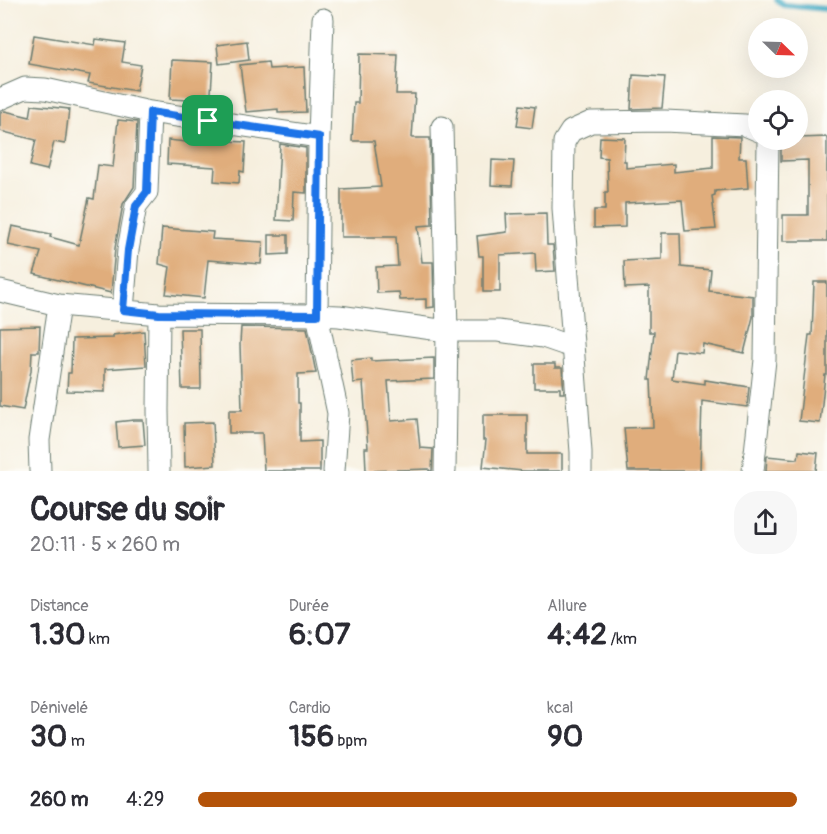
<!DOCTYPE html>
<html lang="fr">
<meta charset="utf-8">
<style>
:root{--surface:#fff;--page:#f7f7f7;--text:#2b2b33;--muted:#7c7c81;--accent:#b45309}
body{margin:0;font-family:Pangolin,sans-serif;background:var(--page);color:var(--text);height:100vh;display:flex;flex-direction:column;font-size:22px;white-space:nowrap}
*{box-sizing:border-box;margin:0}
p{font-size:20px;color:var(--muted)}
.icon{flex:none;width:33px;height:33px;fill:none;stroke:currentColor;stroke-width:2;stroke-linecap:round;stroke-linejoin:round}
.map{position:relative;height:471px;overflow:hidden}
.details{display:flex;flex-direction:column;background:var(--surface);flex:1}
.details>*{flex:none}
.needle{width:39px;rotate:113deg}
.fabs{position:absolute;left:748px;top:18px;display:grid;gap:12px}
.fabs a{display:grid;place-items:center;width:60px;height:60px;border-radius:50%;background:var(--surface);box-shadow:0 6px 24px #0002;font-size:30px}
.pin{position:absolute;display:grid;place-items:center;width:51px;height:51px;color:#fff;margin:-26px;border-radius:12px;box-shadow:0 3px 9px #0006}
.round{display:grid;place-items:center;flex:none;width:63px;height:63px;border-radius:24px;background:var(--page)}
.overview{display:flex;align-items:center;justify-content:space-between;height:102px;padding:0 30px}
h1{font-size:33px;font-weight:700;line-height:45px}
.metrics{display:grid;grid-template-columns:repeat(3,1fr);gap:9px;height:102px;padding:6px 30px}
.metrics div{display:grid;align-content:center}
.metrics b{font-size:30px;font-weight:700}
.metrics small{font-size:16px;font-weight:400}
.metrics p{font-size:16px}
ul{padding:0 30px;list-style:none;font-size:20px}
li{display:grid;grid-template-columns:96px 72px 1fr;align-items:center;height:45px}
li i{height:15px;border-radius:8px;background:var(--accent)}
.map>svg:first-child{display:block}
</style>
<div class="map">
<svg width="827" height="471" viewBox="0 0 827 471">
<rect width="100%" height="100%" fill="#fdfcf7"/>
<filter id="ink" filterUnits="userSpaceOnUse"><feTurbulence type="fractalNoise" baseFrequency=".0167" numOctaves="2"/><feDisplacementMap in="SourceGraphic" scale="12" xChannelSelector="R" yChannelSelector="G"/><feConvolveMatrix kernelMatrix="1 2 1 2 8 2 1 2 1" color-interpolation-filters="sRGB"/></filter>
<filter id="wash" filterUnits="userSpaceOnUse"><feTurbulence type="fractalNoise" baseFrequency=".008" numOctaves="4" result="noise"/><feDisplacementMap in="SourceGraphic" scale="24" xChannelSelector="R" yChannelSelector="G"/><feGaussianBlur stdDeviation="1.35" result="paint"/><feColorMatrix in="noise" values="0 0 0 0 0 0 0 0 0 0 0 0 0 0 0 0 0 1.4 0 .05"/><feComposite in="paint" operator="in"/></filter>
<g filter="url(#wash)">
<rect width="100%" height="100%" fill="#f6efde"/>
<g fill="none" stroke-linecap="round" stroke-linejoin="round">
<path stroke="#45acc5" stroke-width="6" d="M777,0L783,5L827,9"/>
</g>
<g id="blocks">
<path fill="#e0ad7b" d="M34,35L95,45L96,39L125,43L122,62L141,65L136,91L88,83L90,75L29,64Z
M247,41L249,60L219,64L217,45Z
M359,54L398,55L396,94H415L412,138H430L432,225L418,226L422,262H433L434,307L426,308V299L400,300L399,292L377,293L376,267L398,266L396,237H341V189L381,187L374,141H352L354,103H358Z
M172,60L213,62L210,108L190,105V100L170,99Z
M268,62L269,69L304,67L306,112L278,113V109L246,112L240,65Z
M633,75L665,77L662,108L631,109Z
M32,105L69,109L65,144L54,142L47,170L30,166L36,140L0,131V112L5,111L30,117Z
M520,105L535,107L532,128L517,126Z
M118,120L137,122L134,187L123,204L115,248L111,293L34,274L41,252L8,245L12,226L51,234L50,237L79,245L89,198L94,199L98,165L113,167Z
M713,136L740,137L739,158H746L748,188L715,191V195L712,196L716,229L685,231L682,200L625,203V227L594,228V210H605V192H608L607,158L599,157L600,137L625,138L624,161H626V168L674,164V172L713,168Z
M827,137V241H783V215H808V160L781,161V146L788,145V140H798V138Z
M186,139L246,142L244,172L240,171L239,183L214,181L215,167L167,164L168,140L186,142Z
M280,144L306,148V193L294,192L293,221L276,220Z
M492,160L514,161L512,186L491,185Z
M546,213L547,245H553L555,271L536,272L535,253L500,255V292H483V256H479L477,236L507,232L506,214Z
M162,228L213,232L212,239L263,242L261,264L208,260L204,298L166,294L170,267L159,264Z
M662,233H680L681,267L711,270L709,291L753,296V317L744,353L703,344L702,353L675,350L672,379L705,384V380L749,387L747,407L702,401L700,471H628L624,428L653,427L651,380H649L654,332H649V287L625,288L624,261L662,259Z
M269,235H288V254L269,255Z
M814,282H827V375H825L820,423L799,421L809,335H812Z
M40,326L39,352H32L31,371L23,410L0,406V327Z
M241,327L307,328L316,373L298,374V403H300V442L320,441V471H264L262,433H229V410H242L240,344Z
M180,329H200L201,389H182Z
M144,331L146,366L105,369V392L67,391L68,373H71L72,339L113,338V335Z
M371,358V361L434,358V379L388,381L391,421L417,419L420,448L433,449L432,471H429V469L366,471L365,448H368L363,382L353,383L351,360Z
M534,364H555V368H562L564,393H560V388H534Z
M483,415H527V454H562V471H523L483,467L486,440H483Z
M134,420H143L145,445L118,447L116,422Z
M213,422L215,465L185,467L184,423Z
M799,451L818,453L816,471H766L767,456L798,459Z"/>
</g>
</g>
<g filter="url(#ink)">
<use href="#blocks" fill-opacity="0" stroke="#6a7b70" stroke-width="1.5"/>
<g fill="none" stroke-linecap="round" stroke-linejoin="round">
<defs>
<path id="street" d="M323,19L319,137L317,315L338,413L334,471
M0,99L25,88L45,89L150,112L319,137
M442,127L447,331L445,471
M0,291L59,305L159,314L317,315L339,316L447,331H498L543,337L572,347
M123,310L128,250L136,206L147,192L150,112
M40,471L39,440L59,305
M159,471L158,410L159,314
M581,471V452L563,208L564,142L571,131L591,122L665,121L745,125L759,131
M753,471L765,360L768,140"/>
</defs>
<use href="#street" stroke="#6a7b70" stroke-width="23"/>
<use href="#street" stroke="#fff" stroke-width="21"/>
</g>
</g>
<g fill="none" stroke-linecap="round" stroke-linejoin="round" filter="url(#ink)">
<defs>
<path id="route" d="M150,112L319,137L317,315L159,314L123,310L128,250L136,206L147,192Z"/>
</defs>
<use href="#route" stroke="#fff" stroke-width="12"/>
<use href="#route" stroke="#1a73e8" stroke-width="8"/>
</g>
</svg>
<div class="fabs">
<a><svg class="needle" viewBox="-14 -14 28 28"><path d="M0-13l5 13h-10z" fill="#e53935"/><path d="M0 13l5-13h-10z" fill="#7c7c81"/></svg></a>
<a><svg class="icon" aria-label="locate" viewBox="0 0 24 24"><circle cx="12" cy="12" r="6"/><path d="M12 2v4M12 18v4M2 12h4M18 12h4"/></svg></a>
</div>
<div class="pin" style="left:208px;top:121px;background:#1e9e55"><svg class="icon" aria-label="arrive" viewBox="0 0 24 24"><path d="M6 21V4h12l-3 4 3 4H6"/></svg></div>
</div>
<section class="details">
<div class="overview"><div><h1>Course du soir</h1><p>20:11 · 5 × 260 m</p></div><a class="round"><svg class="icon" aria-label="share" viewBox="0 0 24 24"><path d="M12 15V3M7 8l5-5 5 5M5 13v7h14v-7"/></svg></a></div>
<div class="metrics">
<div><p>Distance</p><b>1.30<small> km</small></b></div>
<div><p>Durée</p><b>6:07</b></div>
<div><p>Allure</p><b>4:42<small> /km</small></b></div>
</div>
<div class="metrics">
<div><p>Dénivelé</p><b>30<small> m</small></b></div>
<div><p>Cardio</p><b>156<small> bpm</small></b></div>
<div><p>kcal</p><b>90</b></div>
</div>
<ul>
<li><b>260 m</b>4:29<i style="width:100%"></i></li>
</ul>
</section>
